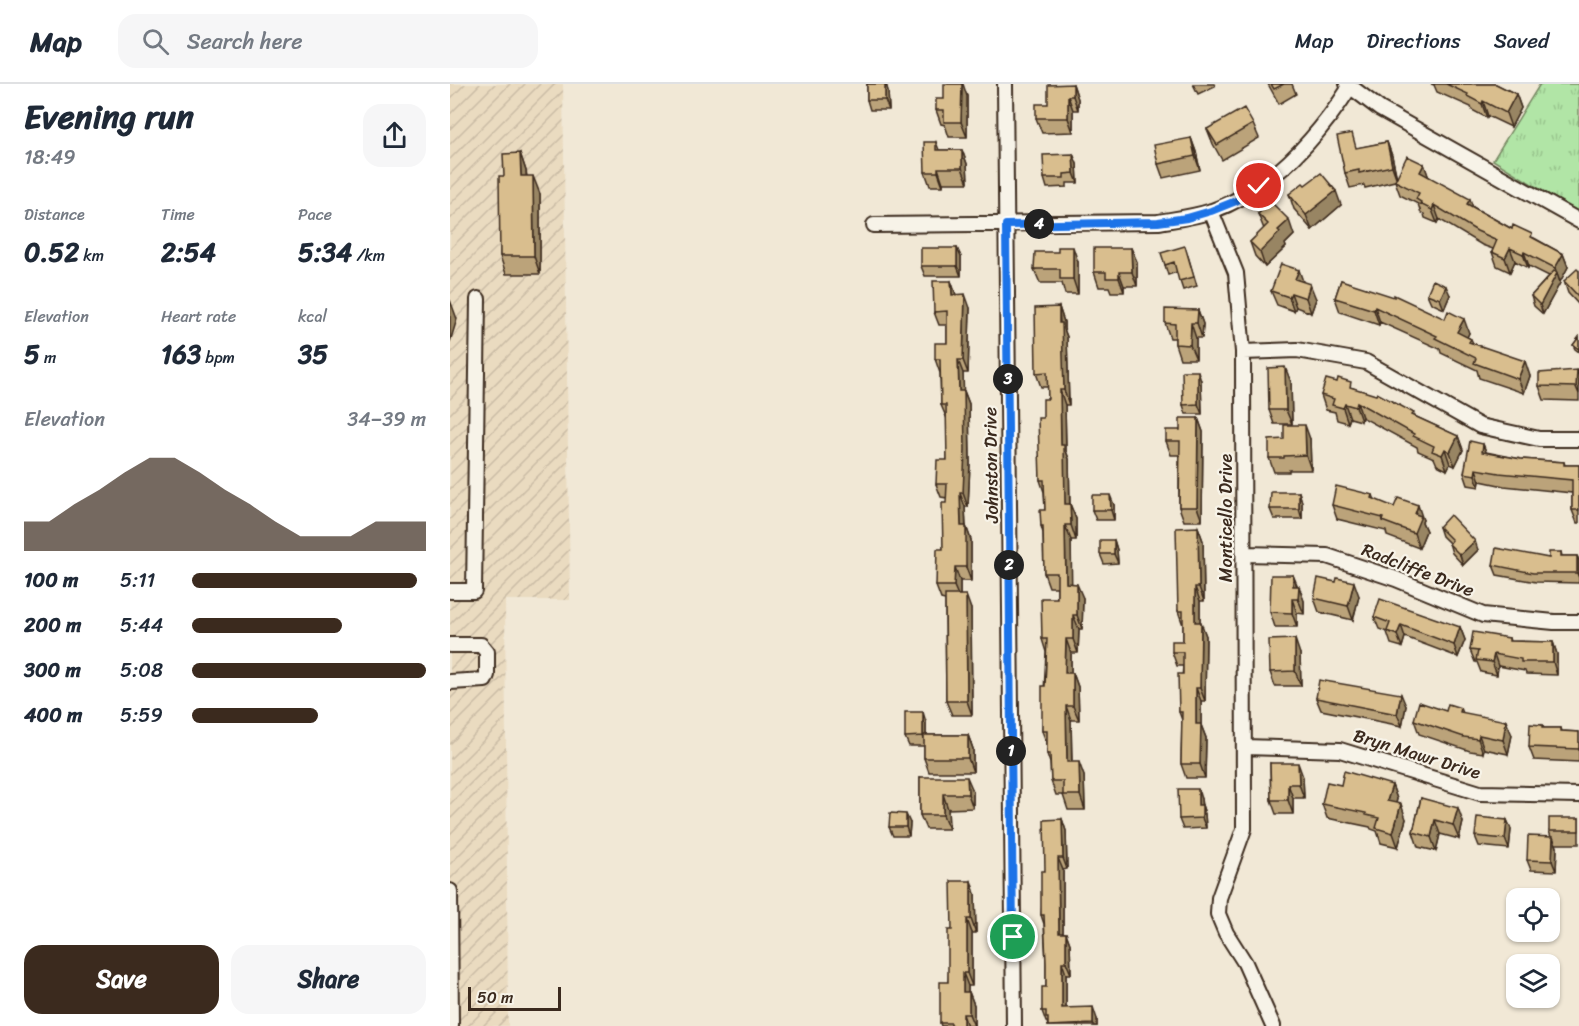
<!DOCTYPE html>
<meta charset="utf-8">
<style>
:root{--surface:#fff;--page:#f6f6f7;--text:#1f2937;--muted:#747a83;--line:#e0e1e3;--accent:#3b2a1e}
body{margin:0;font-family:Sriracha,sans-serif;background:var(--page);color:var(--text);height:100vh;display:flex;flex-direction:column;font-size:22px;white-space:nowrap}
*{box-sizing:border-box;margin:0}
p{font-size:20px;color:var(--muted)}
.icon{flex:none;width:33px;height:33px;fill:none;stroke:currentColor;stroke-width:2;stroke-linecap:round;stroke-linejoin:round}
.map{position:relative;flex:1;overflow:hidden}
.side{display:flex;flex-direction:column;background:var(--surface);width:450px}
.side>*{flex:none}
.tools{position:absolute;left:1056px;top:804px;display:grid;gap:12px}
.tools a{display:grid;place-items:center;width:54px;height:54px;border-radius:12px;background:var(--surface);box-shadow:0 2px 4px #0004;font-size:30px}
.scale{position:absolute;left:18px;bottom:15px;width:93px;box-sizing:border-box;padding-left:6px;border:3px solid #3b2a1e;border-top:0;font-size:16px;line-height:21px;white-space:nowrap;color:#3b2a1e;-webkit-text-stroke:4px #f7f3e8;paint-order:stroke}
.pin{position:absolute;display:grid;place-items:center;width:51px;height:51px;color:#fff;margin:-26px;border:3px solid #fff;border-radius:50%;box-shadow:0 2px 6px #0007}
.km{position:absolute;width:30px;height:30px;margin:-15px;border-radius:50%;background:#222;color:#fff;font-size:16px;line-height:30px;text-align:center}
.round{display:grid;place-items:center;flex:none;width:63px;height:63px;border-radius:18px;background:var(--page)}
.headline{display:flex;align-items:center;justify-content:space-between;height:102px;padding:0 24px}
h1{font-size:33px;font-weight:700;line-height:45px}
.figures{display:grid;grid-template-columns:repeat(3,1fr);gap:9px;height:102px;padding:6px 24px}
.figures div{display:grid;align-content:center}
.figures b{font-size:26px;font-weight:700}
.figures small{font-size:16px;font-weight:400}
.figures p{font-size:16px}
.chart{height:168px;padding:12px 24px}
.chart p{display:flex;justify-content:space-between}
.chart svg{width:100%;height:108px;margin-top:6px;fill:var(--accent);opacity:.7}
.button{display:flex;gap:12px;margin-top:auto;padding:12px 24px}
.button a{flex:1;height:69px;border-radius:18px;background:var(--accent);color:#fff;font-size:24px;font-weight:700;line-height:69px;text-align:center}
.button a+a{background:var(--page);color:var(--text)}
ul{padding:0 24px;list-style:none;font-size:20px}
li{display:grid;grid-template-columns:96px 72px 1fr;align-items:center;height:45px}
li i{height:15px;border-radius:8px;background:var(--accent)}
header{display:flex;align-items:center;gap:36px;box-sizing:border-box;height:84px;padding:0 30px;background:var(--surface);border-bottom:2px solid var(--line)}
header strong{font-size:28px}
nav{display:flex;gap:33px;margin-inline-start:auto;font-size:21px}
.search{width:420px;height:54px;background:var(--page);display:flex;align-items:center;gap:15px;box-sizing:border-box;padding:0 21px;border-radius:18px;color:var(--muted);font-size:22px}
main{display:flex;flex:1;min-height:0}
.map>svg:first-child{display:block}
</style>
<header>
<strong>Map</strong>
<div class="search"><svg class="icon" aria-label="search" viewBox="0 0 24 24"><circle cx="10" cy="10" r="6"/><path d="M15 15l6 6"/></svg>Search here</div>
<nav><a>Map</a><a>Directions</a><a>Saved</a></nav>
</header>
<main>
<section class="side">
<div class="headline"><div><h1>Evening run</h1><p>18:49</p></div><a class="round"><svg class="icon" aria-label="share" viewBox="0 0 24 24"><path d="M12 15V3M7 8l5-5 5 5M5 13v7h14v-7"/></svg></a></div>
<div class="figures">
<div><p>Distance</p><b>0.52<small> km</small></b></div>
<div><p>Time</p><b>2:54</b></div>
<div><p>Pace</p><b>5:34<small> /km</small></b></div>
</div>
<div class="figures">
<div><p>Elevation</p><b>5<small> m</small></b></div>
<div><p>Heart rate</p><b>163<small> bpm</small></b></div>
<div><p>kcal</p><b>35</b></div>
</div>
<div class="chart"><p><span>Elevation</span>34–39 m</p>
<svg viewBox="0 0 160 44" preserveAspectRatio="none"><path d="M0 44V32L10 32L20 25L30 19L40 12L50 6L60 6L70 12L80 19L90 25L100 32L110 38L120 38L130 38L140 32L150 32L160 32V44z"/></svg>
</div>
<ul>
<li><b>100 m</b>5:11<i style="width:96%"></i></li>
<li><b>200 m</b>5:44<i style="width:64%"></i></li>
<li><b>300 m</b>5:08<i style="width:100%"></i></li>
<li><b>400 m</b>5:59<i style="width:54%"></i></li>
</ul>
<div class="button"><a>Save</a><a>Share</a></div>
</section>
<div class="map">
<svg width="1129" height="942" viewBox="0 0 1129 942">
<defs>
<pattern id="industrial-furrows" width="10" height="10" patternUnits="userSpaceOnUse" patternTransform="scale(1.5)"><rect width="10" height="10" fill="#eadbc0"/><path d="M-1 1l2-2M0 10L10 0M9 11l2-2" fill="none" stroke="#cabca5"/></pattern>
<pattern id="park-tufts" width="24" height="20" patternUnits="userSpaceOnUse" patternTransform="scale(1.5)"><rect width="24" height="20" fill="#b1e5a6"/><path d="M3 7l-1-3M5 7V3M7 7l1-3M15 17l-1-3M17 17v-4M19 17l1-3" fill="none" stroke="#99c58e"/></pattern>
</defs>
<rect width="100%" height="100%" fill="#f1e8d6"/>
<filter id="ink" filterUnits="userSpaceOnUse"><feTurbulence type="fractalNoise" baseFrequency=".0167" numOctaves="2"/><feDisplacementMap in="SourceGraphic" scale="12" xChannelSelector="R" yChannelSelector="G"/><feConvolveMatrix kernelMatrix="1 2 1 2 8 2 1 2 1" color-interpolation-filters="sRGB"/></filter>
<g filter="url(#ink)">
<path fill="url(#industrial-furrows)" d="M0,0H113L120,516H55L58,942H0Z"/>
<path fill="url(#park-tufts)" stroke="#768862" stroke-width="1.5" d="M1090,0H1129V129L1043,76Z"/>
<g fill="none" stroke-linecap="round" stroke-linejoin="round">
<defs>
<path id="minor" d="M555,0L564,942
M897,0L930,25L1129,137
M761,127L786,189L793,268L794,745L769,814L768,830L776,849L795,879L823,942
M424,141L708,138C726,135 744,133 762,127C822,105 866,56 900,3
M793,268L847,266L916,278L1030,342L1089,355H1129
M794,470L877,472L946,495L1033,531L1104,538H1129
M0,507H24L28,215
M0,561H31L37,568V591L35,596L0,598
M794,663L890,666L1030,709L1129,711
M0,807L1,942"/>
</defs>
<use href="#minor" stroke="#3b2a1e" stroke-width="18"/>
<use href="#minor" stroke="#f7f3e8" stroke-width="14"/>
</g>
<path fill="#bba37a" stroke="#3b2a1e" stroke-width="1.5" d="M417,0H436L438,7L439,26H420L417,16Z
M623,0L628,15V26H623V48L592,49L586,34Z
M743,0H764L765,2L748,10Z
M818,0H842L846,10L829,20Z
M981,0H1046L1066,10L1071,24L1061,43L1038,32L1037,34L1022,26L1021,23L987,8L984,1Z
M517,12V53H499L495,41L491,40L486,26L494,15Z
M803,40L809,54L772,76L763,60L757,45Z
M741,54L746,68L750,86L713,94L708,80Z
M486,58L489,66H512L517,80L518,99H493V102H480L475,88Z
M937,58L942,72L947,94L974,80L978,92L1023,123L1062,145L1084,154L1113,170L1118,183L1110,198V197V199L1093,230L1084,222L1081,212L1099,192L1079,182L1078,184L1065,177L1060,188L1047,182L1042,168L1043,165L1032,161L989,135L987,139L975,134L974,130L971,129L968,120L950,111L945,97L915,104L914,101L900,104L895,89L908,64Z
M70,69L76,87L77,92L90,110V190H56L50,172L54,92Z
M623,70L627,80L628,99H617V103L597,104L594,94Z
M855,101L891,121L862,146L844,125L839,110Z
M808,130L844,151L835,160L836,163L815,183L805,172L800,158L814,145Z
M507,164L511,173V192H475L471,182Z
M681,164L687,178V202H674V208H661L659,203H649L644,188Z
M738,172L747,202L733,206L727,188L718,191L715,181Z
M628,178V210H615L612,199H590L584,185Z
M1129,187V221L1118,209L1114,197Z
M891,196L1019,249L1017,253L1021,255L1023,259L1080,292L1074,309L1029,294L1027,286L991,269L990,265L930,238L929,241L890,228L885,214Z
M501,197L506,211L520,224L518,289H513V307H514L519,320L520,379L518,423H515L516,442L521,456V497H510V511L521,525L522,631H502L496,617L495,516L491,515L486,502L493,465L497,414L491,413L486,400L497,376V335L491,321L490,289L485,275L497,259V241H489L484,228Z
M853,198L866,215L861,229L846,223L844,227L827,221L821,207Z
M977,210L1000,211L994,225L981,219Z
M609,223L614,238V245L617,253L619,321H615L616,367L619,375L620,420L626,435V456H621V500L633,514L632,545H629L628,569H621V589H623L628,603L629,636H621L622,678L634,692L635,726H618L613,711H606L601,697L600,679L597,670V660L592,647L596,568L592,555L607,514V503H599L594,489L593,449L591,442L595,426L594,408L590,396L593,334L598,315V303H591L586,289Z
M748,226L753,240L752,254H746V275H730L725,260V254H720L715,239Z
M1129,253V268L1125,265L1123,261Z
M1127,286L1129,292V317L1094,316L1089,302Z
M751,297L752,330H736L733,321Z
M841,298L842,340H824L819,326Z
M903,304L1008,352L1013,366L1005,382L1000,380L997,386L987,381L984,374L968,367L967,363L912,333L911,337L900,334L898,339L887,336L885,328L876,326L871,311Z
M748,334L753,348L752,437H734L729,423V371H721L716,357L730,346Z
M860,355L861,386H839V388H824L819,374Z
M1033,360L1036,368L1071,375L1114,378L1115,381H1129V439H1127L1122,426V409L1054,402L1030,397L1029,403L1018,401L1014,389Z
M849,408L852,418V435H824L820,425Z
M923,411L925,416L973,436L972,438L976,447L969,464L937,452L936,447L887,435L882,421Z
M664,421V436H646L642,426Z
M748,443L753,457L754,517H750V538L756,552L755,617H751V641L756,654L755,694H736L731,680L732,636L729,628L733,582H727L722,568L733,557V541L728,527Z
M989,443L1028,466L1013,481L1002,469L999,459L992,452Z
M664,456L667,466L668,479L654,480L650,470Z
M1111,468L1112,472H1127L1129,476V499L1086,498L1047,491L1043,481L1099,474Z
M843,491L854,517V530L847,529V543H825L820,528Z
M886,498L909,512L903,536L869,528L864,514Z
M924,533L1010,543L1015,556L1008,573L955,553L952,563L941,560L937,548L929,545Z
M1059,554L1060,557L1103,558L1107,570V591L1076,590L1075,587L1048,582L1047,591L1031,588L1027,578H1025L1020,566Z
M850,570L851,602H825L820,588Z
M866,614L956,622L952,642L871,626Z
M1011,624L1013,629L1062,651L1058,670L1034,665L1033,669L1020,667L969,650L964,636L996,627Z
M476,638V651H518L523,665V688H479L474,674V662H459L455,653Z
M1092,641L1094,644H1111L1112,647L1129,648V678L1084,676L1079,663Z
M820,679L853,693L854,714H843V730H826L821,716Z
M470,693L523,707V724L498,725L499,745H476L470,731Z
M891,701H942L947,715L946,719L956,735L948,763L931,759L927,747L921,745L920,743L877,734L872,720Z
M971,714L1013,738L1009,755L990,750L986,767L968,763L963,748Z
M751,715L752,721L755,730L756,744L733,745L729,735Z
M1129,734V760H1106L1107,763L1106,787L1081,786L1077,776L1101,753L1099,747Z
M612,735L616,747L617,785L613,786V849H616L620,860L621,890H616V924L647,935V942H598L597,938H596L592,927L596,903V879L594,840L591,831L595,787Z
M1057,736L1061,745L1059,765L1029,762L1025,752Z
M460,739L459,752H443L439,743Z
M521,797L525,810L526,849H522V902H518V908H519L524,921V942H491L490,939L498,898L502,846Z"/>
<path fill="#988563" stroke="#3b2a1e" stroke-width="1.5" d="M435,0H436L438,7L439,26L435,16Z
M512,0H513L517,12V53L511,38Z
M623,0L628,15V26L623,12Z
M1066,10L1071,24L1061,43L1056,29Z
M618,12L623,26V48L618,34Z
M1033,17L1038,32L1037,34L1032,20Z
M741,54L746,68L750,86L745,72Z
M937,58L942,72L947,96L942,82Z
M512,66L517,80L518,99L512,84Z
M70,69L76,87L77,110L71,92Z
M623,70L627,80L628,99L624,89Z
M974,80L979,94L970,88Z
M488,84L493,99V102L488,88Z
M83,92L90,110V190L84,172Z
M886,107L891,121L862,146L856,131Z
M1020,115L1025,129L1017,120Z
M984,121L989,135L987,139L982,126Z
M839,136L844,151L835,160L836,163L815,183L810,168L828,146Z
M623,163L628,178V210L623,195Z
M507,164L511,173V192L507,182Z
M681,164L687,178V202L682,188Z
M1060,164L1065,177L1060,188L1055,174Z
M1074,168L1079,182L1078,184L1073,170Z
M1113,170L1118,183L1110,198L1105,184Z
M849,186L854,200L845,195Z
M669,188L674,202V208L669,194Z
M1107,189L1110,199L1093,230L1090,221Z
M501,197L506,211H502Z
M860,200L866,215L861,229L856,214Z
M996,202L1000,211L994,225L990,215Z
M841,209L846,223L844,227L839,213Z
M515,210L520,224L518,289L513,276Z
M0,216L7,235L0,258Z
M609,223L614,238V245L617,253L619,321L614,306Z
M925,223L930,238L929,241L924,226Z
M748,226L753,240L752,254L747,239Z
M1014,235L1019,249L1013,262L1007,248Z
M741,239L746,254V275L740,261Z
M508,276L513,289L514,320L509,307Z
M1075,277L1080,292L1074,309L1068,295Z
M835,283L841,298L842,340L836,326Z
M1127,286L1129,292V310L1126,303Z
M748,287L751,297L752,330L748,320Z
M610,306L615,321L616,367L619,375L620,435L615,420L611,361Z
M514,307L519,320L520,379L518,423L513,409Z
M907,318L912,333L911,337L906,323Z
M895,320L900,334L898,339L893,324Z
M748,334L753,348L752,437L747,423Z
M855,341L860,355L861,386L856,371Z
M1008,352L1013,366L1005,382L1000,368Z
M1033,360L1038,373L1032,368Z
M995,365L1000,380L997,386L992,371Z
M1026,385L1030,397L1029,403L1025,391Z
M849,408L852,418V435L849,425Z
M510,409L515,423L516,451V442L521,456V497L516,483L511,442Z
M660,411L664,421V436L661,426Z
M620,420L626,435V456L621,441Z
M968,421L973,436L972,438L976,447L969,464L964,449L965,430Z
M615,441L621,456L622,514L616,499Z
M748,443L753,457L754,517L749,503Z
M664,456L667,466L668,479L664,470Z
M1025,457L1028,466L1013,481L1010,471Z
M1127,472L1129,476V494L1127,489Z
M505,483L510,497V516L504,502Z
M843,491L848,506V517L843,502Z
M904,498L909,512L903,536L898,522Z
M627,500L633,514L632,545L627,531Z
M849,502L854,517V530L848,515Z
M745,503L750,517V552L745,538Z
M516,511L521,525L522,631L517,617Z
M842,515L847,529V543L842,529Z
M623,531L629,545L628,569L623,555Z
M751,538L756,552L755,617L750,604Z
M951,541L955,553L952,563L947,551Z
M1010,543L1015,556L1008,573L1004,561Z
M616,555L621,569V603L615,589Z
M845,555L850,570L851,602L845,587Z
M1103,558L1107,570V591L1103,578Z
M1044,570L1048,582L1047,591L1042,578Z
M623,589L628,603L629,636L623,622Z
M746,604L751,617V641L756,654L755,694L750,680L746,640Z
M951,610L956,622L952,642L947,630Z
M616,622L621,636L622,692L617,678Z
M473,628L476,638V662L473,652Z
M1056,637L1062,651L1058,670L1053,656Z
M518,651L523,665V688L518,674Z
M1029,651L1034,665L1033,669L1028,655Z
M629,678L634,692L635,726L630,711Z
M848,679L853,693L854,714L849,700Z
M517,693L523,707V724L518,710Z
M838,700L843,714V730L838,716Z
M942,701L947,715L943,731L937,717Z
M748,705L751,715L752,730L748,721Z
M493,710L498,725L499,745L493,731Z
M951,720L956,735L948,763L943,749Z
M752,721L755,730L756,744L752,734Z
M1008,724L1013,738L1009,755L1003,741Z
M456,730L460,739L459,752L456,743Z
M612,735L616,747L617,785L613,774Z
M985,736L990,750L986,767L981,753Z
M1057,736L1061,745L1059,765L1055,755Z
M1103,753L1107,763L1106,787L1102,777Z
M608,774L613,786V860L609,849Z
M521,797L525,810L526,849L521,835Z
M517,835L522,849V902L517,889Z
M616,849L620,860L621,890L616,878Z
M612,878L616,890V935L612,924Z
M513,889L518,902V921L513,908Z
M519,908L524,921V942L519,930Z
M643,923L647,935V942H644L643,940Z
M513,930L517,942H513Z"/>
<path fill="#d9be8e" stroke="#3b2a1e" stroke-width="1.5" d="M417,0H435V16H417Z
M494,0H512L511,38H494V26H486V15H494Z
M623,0V12H618V34H586V20H598V1Z
M821,0H834L824,5Z
M996,0H1046L1066,10L1056,29L1033,17L1032,20L1017,12L1018,10Z
M794,24L803,40L767,61L757,45Z
M902,49L906,64L937,58L942,82L909,89V86L895,89L887,52Z
M741,54L745,72L708,80L704,61Z
M474,58H486V66H512V84H488V88H475Z
M70,69L71,92H83L84,172H50L49,92H54L53,70Z
M623,70L624,89L614,90V94H594L593,71Z
M957,72L974,80L970,88L1020,115L1017,120L1062,145L1063,141L1082,150L1081,153L1113,170L1105,184L1074,168L1073,170L1060,164L1055,174L1042,168L1047,156L1027,147L984,121L982,126L970,120L971,118L966,115L969,109L945,97Z
M871,89L886,107L856,131L839,110L853,99L855,101Z
M821,118L839,136L828,146L830,148L810,168L800,158L818,140L808,130Z
M735,162L744,193L729,197L724,178L715,181L711,169Z
M608,163H623V195H610V185H584L585,168H608Z
M471,164H507V182H471Z
M644,164H681L682,188H669V194H656V188H644Z
M831,180L849,186L845,195L860,200L856,214L841,209L839,213L821,207Z
M1127,185L1129,187V213L1114,197Z
M1104,187L1107,189L1090,221L1081,212Z
M891,196L944,213V211L995,235L998,227L1014,235L1007,248L1021,255L1019,258L1075,277L1068,295L1024,279L1026,274L985,254L987,252L925,223L924,226L885,214Z
M983,196L996,202L990,215L977,210Z
M483,197H501L502,211L515,210L513,276H508L509,307H514L515,366L513,409H510L511,442H516V483H505L504,502H486L487,465H493L492,419H496L497,400H486L487,376H497L496,321H491L490,275H485V259H497V227L484,228Z
M609,223V239H612L613,273L614,306H610L611,361H614L615,420H620L621,441H615L616,499L627,500V531H623V555H616L615,589H623V622H616L617,678H629L630,711H613V697H601L600,670H597V647H592V602H595L597,555H592L591,514H607V489H594L593,442H591L590,426H595L594,396H590L588,334H593V315H598L597,288L586,289L585,224Z
M715,225L748,226L747,239H741L740,261L725,260V240L715,239Z
M1129,253V265L1123,261Z
M835,283L836,326H819L818,284Z
M1127,286L1126,303L1089,302V289Z
M732,287H748V320L733,321Z
M888,294L901,298L900,303L926,311L927,309L964,329L962,331L1008,352L1000,368L995,365L992,371L982,367L984,362L963,352L964,350L907,318L906,323L895,320L893,324L882,321L884,315L871,311L876,295L887,298Z
M730,334H748L747,423H729L730,357H716V346H730Z
M834,341H855L856,371L834,372V374H819V356L834,355Z
M1020,357L1033,360L1032,368L1071,375L1114,378V381H1129V426H1122V396L1049,389L1026,385L1025,391L1014,389Z
M886,402L923,411L922,414L944,423L948,414L968,421L965,430L971,432L964,449L932,437L933,434L882,421Z
M821,408H849V425H820Z
M642,411H660L661,426H642Z
M1000,431L1025,457L1010,471L999,460L1002,456L989,443Z
M748,443L749,503H745V538H751L750,604H746V640H751L750,680H731L732,628H729L728,590H733V568H722V557H733V527H728L726,444Z
M650,456H664V470H650Z
M1046,464L1099,474V468H1111V472H1127V489H1083L1043,481Z
M821,491H843V502H849L848,515H842V529L820,528Z
M868,494L886,498L887,494L904,498L898,522L864,514Z
M495,511H516L517,617H496Z
M930,515L1010,543L1004,561L951,541L947,551L937,547L940,539L924,533Z
M1023,548L1059,554V557L1103,558V578H1071V575L1044,570L1042,578L1026,576L1028,567L1020,566Z
M845,555V587L820,588L819,556Z
M869,596L951,610L947,630L866,614Z
M969,618L996,627L998,620L1011,624L1010,628L1056,637L1053,656L1029,651L1028,655L1014,653L964,636Z
M455,628H473V652L455,653Z
M1080,640L1092,641V644H1111V647L1129,648V665L1079,663Z
M474,651H518V674H474Z
M820,679H848L849,700H838V716H821Z
M894,687L942,701L937,717L951,720L943,749L926,744L929,734L916,731V729L872,720L877,698L891,701Z
M470,693H517L518,710H493V731H470Z
M728,705H748V721H752V734L729,735Z
M971,714L1008,724L1003,741L985,736L981,753L963,748Z
M440,729L456,730V743H439Z
M1027,733L1057,736L1055,755L1025,752Z
M1099,734H1129V747H1099Z
M612,735L613,774H608L609,849H616V878H612V924L643,923V940L598,942V934H596V927H592V903H596V879L594,831H591V787H595L594,736Z
M1078,752L1103,753L1102,777L1077,776Z
M501,797H521V835H517V889H513V908H519V930H513V942H501V939H490V898H498V846H502Z"/>
</g>
<g fill="none" stroke-linecap="round" stroke-linejoin="round" filter="url(#ink)">
<defs>
<path id="route" d="M563,853L556,141L708,138L737,134L761,127L786,117L809,102"/>
</defs>
<use href="#route" stroke="#fff" stroke-width="12"/>
<use href="#route" stroke="#1a73e8" stroke-width="8"/>
</g>
<g text-anchor="middle" stroke-width="4.5" stroke-linejoin="round" paint-order="stroke">
<g font-size="18" fill="#3b2a1e" stroke="#f7f3e8">
<text transform="translate(541 381) rotate(-91)" y="6">Johnston Drive</text>
<text transform="translate(776 434) rotate(-90)" y="6">Monticello Drive</text>
<text transform="translate(968 486) rotate(21)" y="6">Radcliffe Drive</text>
<text transform="translate(967 670) rotate(17)" y="6">Bryn Mawr Drive</text>
</g>
</g>
</svg>
<div class="tools">
<a><svg class="icon" aria-label="locate" viewBox="0 0 24 24"><circle cx="12" cy="12" r="6"/><path d="M12 2v4M12 18v4M2 12h4M18 12h4"/></svg></a>
<a><svg class="icon" aria-label="layers" viewBox="0 0 24 24"><path d="M12 4l9 5-9 5-9-5zM3 14l9 5 9-5"/></svg></a>
</div>
<div class="scale">50 m</div>
<div class="pin" style="left:563px;top:853px;background:#1e9e55"><svg class="icon" aria-label="arrive" viewBox="0 0 24 24"><path d="M6 21V4h12l-3 4 3 4H6"/></svg></div>
<div class="pin" style="left:809px;top:102px;background:#d93025"><svg class="icon" aria-label="check" viewBox="0 0 24 24"><path d="M5 12l5 5 9-10"/></svg></div>
<b class="km" style="left:561px;top:667px">1</b>
<b class="km" style="left:559px;top:481px">2</b>
<b class="km" style="left:558px;top:295px">3</b>
<b class="km" style="left:589px;top:140px">4</b>
</div>
</main>
